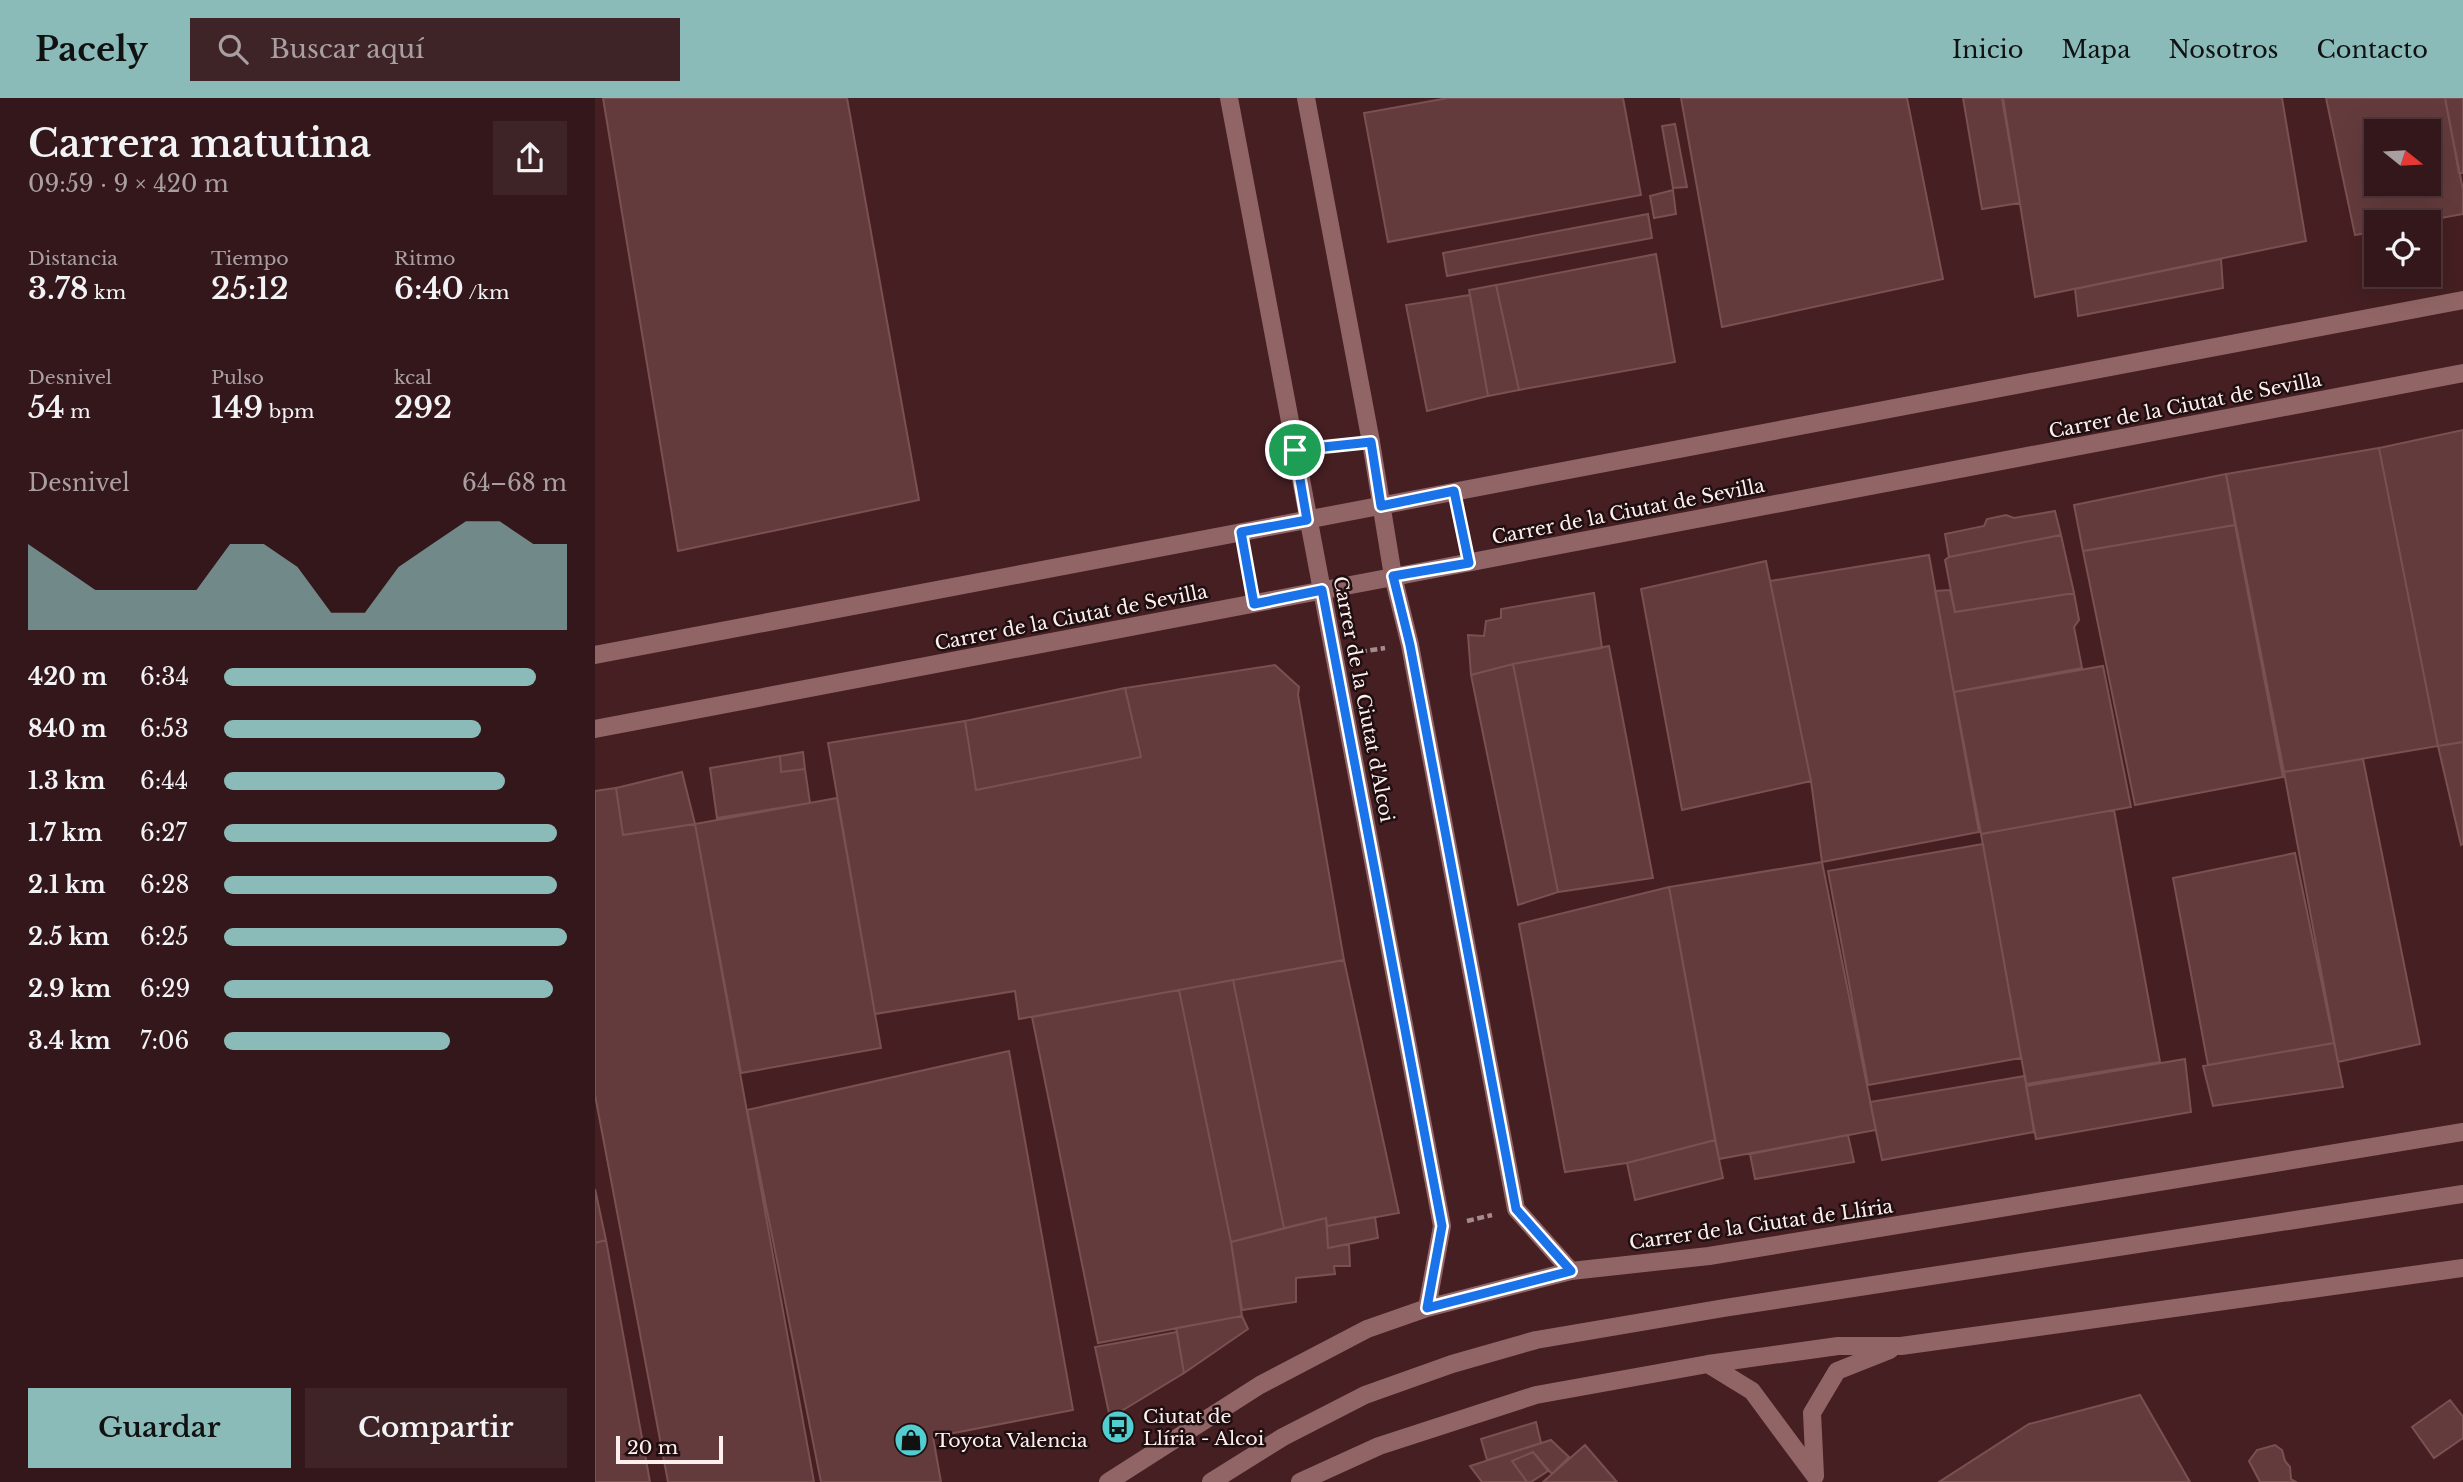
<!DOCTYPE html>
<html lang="es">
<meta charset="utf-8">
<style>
:root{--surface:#34171a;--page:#3f2427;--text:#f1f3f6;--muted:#a99fa2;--line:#4e3639;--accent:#8bbbb9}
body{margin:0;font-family:"Libre Baskerville",serif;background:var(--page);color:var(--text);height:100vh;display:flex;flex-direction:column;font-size:26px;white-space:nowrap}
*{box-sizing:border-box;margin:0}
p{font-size:23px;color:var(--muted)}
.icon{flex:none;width:38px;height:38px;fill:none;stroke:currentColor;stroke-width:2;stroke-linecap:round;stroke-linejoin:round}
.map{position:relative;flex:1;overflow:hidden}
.side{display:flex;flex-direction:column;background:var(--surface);width:595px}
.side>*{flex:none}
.needle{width:46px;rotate:108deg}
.buttons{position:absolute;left:1769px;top:21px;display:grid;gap:14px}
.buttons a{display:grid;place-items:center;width:77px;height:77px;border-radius:0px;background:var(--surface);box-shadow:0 7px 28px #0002,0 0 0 2px var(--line);font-size:35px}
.scale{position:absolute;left:21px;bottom:18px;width:107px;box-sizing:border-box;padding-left:7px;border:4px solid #ffefef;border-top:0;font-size:19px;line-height:24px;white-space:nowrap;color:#ffefef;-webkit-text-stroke:5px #200f10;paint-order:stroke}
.pin{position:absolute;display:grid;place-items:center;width:60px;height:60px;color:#fff;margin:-30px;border:4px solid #fff;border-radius:50%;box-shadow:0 2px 7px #0007}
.round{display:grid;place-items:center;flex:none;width:74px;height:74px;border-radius:0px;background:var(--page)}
.headline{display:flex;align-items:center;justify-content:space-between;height:119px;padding:0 28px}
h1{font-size:38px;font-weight:600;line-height:52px}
.metrics{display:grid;grid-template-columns:repeat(3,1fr);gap:10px;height:119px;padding:7px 28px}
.metrics div{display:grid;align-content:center}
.metrics b{font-size:30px;font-weight:600}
.metrics small{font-size:19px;font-weight:400}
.metrics p{font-size:19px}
.chart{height:196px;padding:14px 28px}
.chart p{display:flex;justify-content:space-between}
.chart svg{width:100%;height:126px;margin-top:7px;fill:var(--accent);opacity:.7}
.cta{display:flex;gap:14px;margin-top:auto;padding:14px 28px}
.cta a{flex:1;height:80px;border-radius:0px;background:var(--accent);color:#111;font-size:28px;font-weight:600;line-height:80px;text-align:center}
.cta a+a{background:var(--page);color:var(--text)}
ul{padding:0 28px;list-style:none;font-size:23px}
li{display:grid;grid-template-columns:112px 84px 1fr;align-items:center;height:52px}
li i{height:18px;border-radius:9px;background:var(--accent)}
header{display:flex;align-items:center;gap:42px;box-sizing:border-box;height:98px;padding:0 35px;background:var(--accent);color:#111}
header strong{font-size:33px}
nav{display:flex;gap:38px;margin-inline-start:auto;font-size:24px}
.search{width:490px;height:63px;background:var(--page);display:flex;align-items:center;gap:18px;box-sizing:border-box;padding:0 24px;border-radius:0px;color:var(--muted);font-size:26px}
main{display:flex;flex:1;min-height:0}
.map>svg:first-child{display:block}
</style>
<header>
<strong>Pacely</strong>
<div class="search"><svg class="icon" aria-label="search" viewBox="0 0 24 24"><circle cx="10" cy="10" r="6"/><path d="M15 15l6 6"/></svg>Buscar aquí</div>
<nav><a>Inicio</a><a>Mapa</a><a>Nosotros</a><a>Contacto</a></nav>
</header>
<main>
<section class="side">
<div class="headline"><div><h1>Carrera matutina</h1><p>09:59 · 9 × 420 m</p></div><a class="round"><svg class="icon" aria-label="share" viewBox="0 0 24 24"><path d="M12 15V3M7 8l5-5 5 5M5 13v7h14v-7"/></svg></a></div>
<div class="metrics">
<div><p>Distancia</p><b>3.78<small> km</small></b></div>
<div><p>Tiempo</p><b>25:12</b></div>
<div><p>Ritmo</p><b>6:40<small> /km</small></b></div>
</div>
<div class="metrics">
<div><p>Desnivel</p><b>54<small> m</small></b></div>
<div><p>Pulso</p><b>149<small> bpm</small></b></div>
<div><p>kcal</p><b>292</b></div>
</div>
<div class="chart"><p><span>Desnivel</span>64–68 m</p>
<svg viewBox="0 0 160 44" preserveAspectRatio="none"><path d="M0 44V14L10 22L20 30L30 30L40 30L50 30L60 14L70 14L80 22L90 38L100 38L110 22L120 14L130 6L140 6L150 14L160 14V44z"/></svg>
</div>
<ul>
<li><b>420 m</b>6:34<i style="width:91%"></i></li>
<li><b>840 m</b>6:53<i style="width:75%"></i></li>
<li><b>1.3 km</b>6:44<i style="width:82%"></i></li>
<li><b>1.7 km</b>6:27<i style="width:97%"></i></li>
<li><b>2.1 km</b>6:28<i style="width:97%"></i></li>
<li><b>2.5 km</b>6:25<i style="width:100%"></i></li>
<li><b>2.9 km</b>6:29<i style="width:96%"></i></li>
<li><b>3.4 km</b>7:06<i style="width:66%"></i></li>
</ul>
<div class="cta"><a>Guardar</a><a>Compartir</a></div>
</section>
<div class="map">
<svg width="1868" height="1384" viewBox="0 0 1868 1384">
<rect width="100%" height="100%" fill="#451f22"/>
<path fill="#643b3d" stroke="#7a5051" stroke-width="2" fill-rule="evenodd" d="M8,0H252L324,402L83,453Z
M853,0H1028L1046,97L793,144L769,15Z
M1086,0H1312L1348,181L1127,229Z
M1368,0H1407L1425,105L1387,111Z
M1408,0H1687L1711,143L1440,199Z
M1731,0H1850L1868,92V116L1824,124H1782V133L1760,137ZM1782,33H1834V86H1782Z
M1850,0H1868V75H1864Z
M1080,26L1092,89L1078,90L1067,28Z
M1078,92L1081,116L1059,120L1055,98Z
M1053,116L1057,140L852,178L848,155Z
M1061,156L1080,264L924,292L901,187Z
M1626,161L1628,190L1483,218L1480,191Z
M901,187L924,292L893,298L874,192Z
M875,197L893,298L832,313L811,207Z
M1868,332V644L1843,648L1784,350Z
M1784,350L1843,648L1689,674L1631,376Z
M1631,376L1640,427L1488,453L1479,407Z
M1460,413L1466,437L1354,459L1350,436L1389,428L1392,421L1411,417L1419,420Z
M1640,427L1688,679L1540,707L1488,453Z
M1466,437L1479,495L1360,514L1350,462L1354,459Z
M1334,457L1384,734L1227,764L1216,683L1175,483Z
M1171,463L1216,683L1087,712L1046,491Z
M1355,492L1360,514L1479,495L1484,522L1479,529L1487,570L1359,594L1340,493Z
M999,495L1007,550L918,566L876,577L873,537L889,538L891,523L906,520V511Z
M1014,548L1058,780L963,794L918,566Z
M918,566L963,794L923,807L876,577Z
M680,567L704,589L703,597L749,862L424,921L420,893L280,916L233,645L370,623L381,692L546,659L530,590Z
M1508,568L1536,709L1386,736L1359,594Z
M530,590L546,659L381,692L370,623Z
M1868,644V746L1866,747L1843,648Z
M208,654L210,671L186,674L185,658Z
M185,658L186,674L210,671L215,705L122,720L115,670Z
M1768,661L1825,946L1743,964L1689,674Z
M87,674L100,726L28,737L21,690Z
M21,690L28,737L100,726L219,1384H73L0,997V693Z
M242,700L286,950L146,975L100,726Z
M1519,712L1565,964L1431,986L1386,736Z
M1388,746L1426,960L1273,987L1233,773Z
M1700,755L1739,945L1613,967L1578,780Z
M1227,764L1281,1032L1124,1061L1074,789Z
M1074,789L1120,1042L1032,1065L970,1074L924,826Z
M749,862L804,1115L732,1128L731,1120L689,1130L638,882Z
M638,882L689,1130L636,1144L584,892Z
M584,892L636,1144L647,1218L503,1245L437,919Z
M1739,945L1748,989L1618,1008L1608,968Z
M414,953L478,1312L338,1339L346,1384H226L152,1012Z
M1590,961L1596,1014L1441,1041L1431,988Z
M1430,978L1439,1034L1287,1062L1275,1004Z
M1253,1037L1259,1064L1160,1081L1155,1056Z
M1120,1042L1128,1080L1040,1102L1032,1065Z
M0,1091L11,1142L0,1145Z
M780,1119L783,1140L733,1150L732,1128Z
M731,1120L733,1150L754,1146L755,1168H739L740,1176L701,1180V1204L647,1212L636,1144Z
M11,1142L55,1384H0V1145Z
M647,1218L653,1231L589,1275L581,1230Z
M582,1234L589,1275L515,1320L500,1249Z
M1545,1297L1595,1384H1344L1434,1326Z
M1855,1302L1868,1319V1340L1839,1360L1817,1329Z
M941,1324L946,1345L892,1362L886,1341Z
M956,1342L974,1359L957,1376L938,1354L917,1363L932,1384H887L875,1368Z
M990,1347L1022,1384H948L956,1377Z
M1680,1347L1687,1352L1690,1363L1695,1369L1696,1381L1701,1384H1665L1654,1363L1662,1352Z
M938,1354L953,1373L936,1384H932L917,1363Z"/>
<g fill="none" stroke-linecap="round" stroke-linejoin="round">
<path stroke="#a68b8d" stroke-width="4.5" stroke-dasharray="7 3.5" stroke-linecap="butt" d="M725,350L751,346
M864,418L869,440
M651,459L655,482
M765,554L790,550
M872,1123L897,1117"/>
<path stroke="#916566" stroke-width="18" d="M634,0L847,1128L832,1210
M711,0L776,344L798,478L815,547L921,1111L976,1173
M0,557L1868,202
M0,631L1868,275
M1113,1266L1157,1293L1220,1378
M1220,1377L1217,1315L1242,1273L1295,1252
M513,1384L665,1287L772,1231L832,1210L976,1173L1114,1158L1868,1034
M616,1384L688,1339L770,1297L857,1266L941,1242L1129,1210L1868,1096
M705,1384L784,1348L941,1297L1113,1266L1243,1248H1306L1868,1170"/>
</g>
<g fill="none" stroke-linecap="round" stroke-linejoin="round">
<defs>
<path id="route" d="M776,344L786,408L859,393L874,465L798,478L815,547L921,1111L976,1173L832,1210L847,1128L727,492L659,506L646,434L712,422L700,352Z"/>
</defs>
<use href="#route" stroke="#fff" stroke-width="14"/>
<use href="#route" stroke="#1a73e8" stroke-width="9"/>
</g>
<defs>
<symbol id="bus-disc" viewBox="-11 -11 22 22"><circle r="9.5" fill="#52cdd0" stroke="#200f10"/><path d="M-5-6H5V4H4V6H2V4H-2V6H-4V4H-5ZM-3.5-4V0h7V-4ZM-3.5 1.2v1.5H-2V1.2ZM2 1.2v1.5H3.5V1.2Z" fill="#111"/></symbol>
<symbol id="shop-disc" viewBox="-11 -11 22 22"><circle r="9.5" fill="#52cdd0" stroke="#200f10"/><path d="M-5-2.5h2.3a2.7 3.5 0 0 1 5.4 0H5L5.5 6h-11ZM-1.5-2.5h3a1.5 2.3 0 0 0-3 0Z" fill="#111"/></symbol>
</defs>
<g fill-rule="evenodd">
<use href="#bus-disc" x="504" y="1310" width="38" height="38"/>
<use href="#shop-disc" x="297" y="1323" width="38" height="38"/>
</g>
<g text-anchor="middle" stroke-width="5" stroke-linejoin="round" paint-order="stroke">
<g font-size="19" fill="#ffefef" stroke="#200f10">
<text transform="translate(1590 307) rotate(-11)" y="7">Carrer de la Ciutat de Sevilla</text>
<text transform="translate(1033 413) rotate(-11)" y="7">Carrer de la Ciutat de Sevilla</text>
<text transform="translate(476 519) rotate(-11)" y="7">Carrer de la Ciutat de Sevilla</text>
<text transform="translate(769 601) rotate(79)" y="7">Carrer de la Ciutat d'Alcoi</text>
<text transform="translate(1166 1126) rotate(-8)" y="7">Carrer de la Ciutat de Llíria</text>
</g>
<g font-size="19" fill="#ffefef" stroke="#200f10" text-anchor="start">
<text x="548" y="1325">Ciutat de<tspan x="548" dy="22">Llíria - Alcoi</tspan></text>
<text x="340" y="1349">Toyota Valencia</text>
</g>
</g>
</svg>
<div class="buttons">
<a><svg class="needle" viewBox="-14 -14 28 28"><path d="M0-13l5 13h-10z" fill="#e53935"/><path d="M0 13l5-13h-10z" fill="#a99fa2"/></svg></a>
<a><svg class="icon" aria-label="locate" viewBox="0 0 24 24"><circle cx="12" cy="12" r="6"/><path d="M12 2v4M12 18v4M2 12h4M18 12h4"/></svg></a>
</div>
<div class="scale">20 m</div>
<div class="pin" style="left:700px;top:352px;background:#1e9e55"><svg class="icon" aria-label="arrive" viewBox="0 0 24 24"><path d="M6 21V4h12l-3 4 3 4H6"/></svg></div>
</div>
</main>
